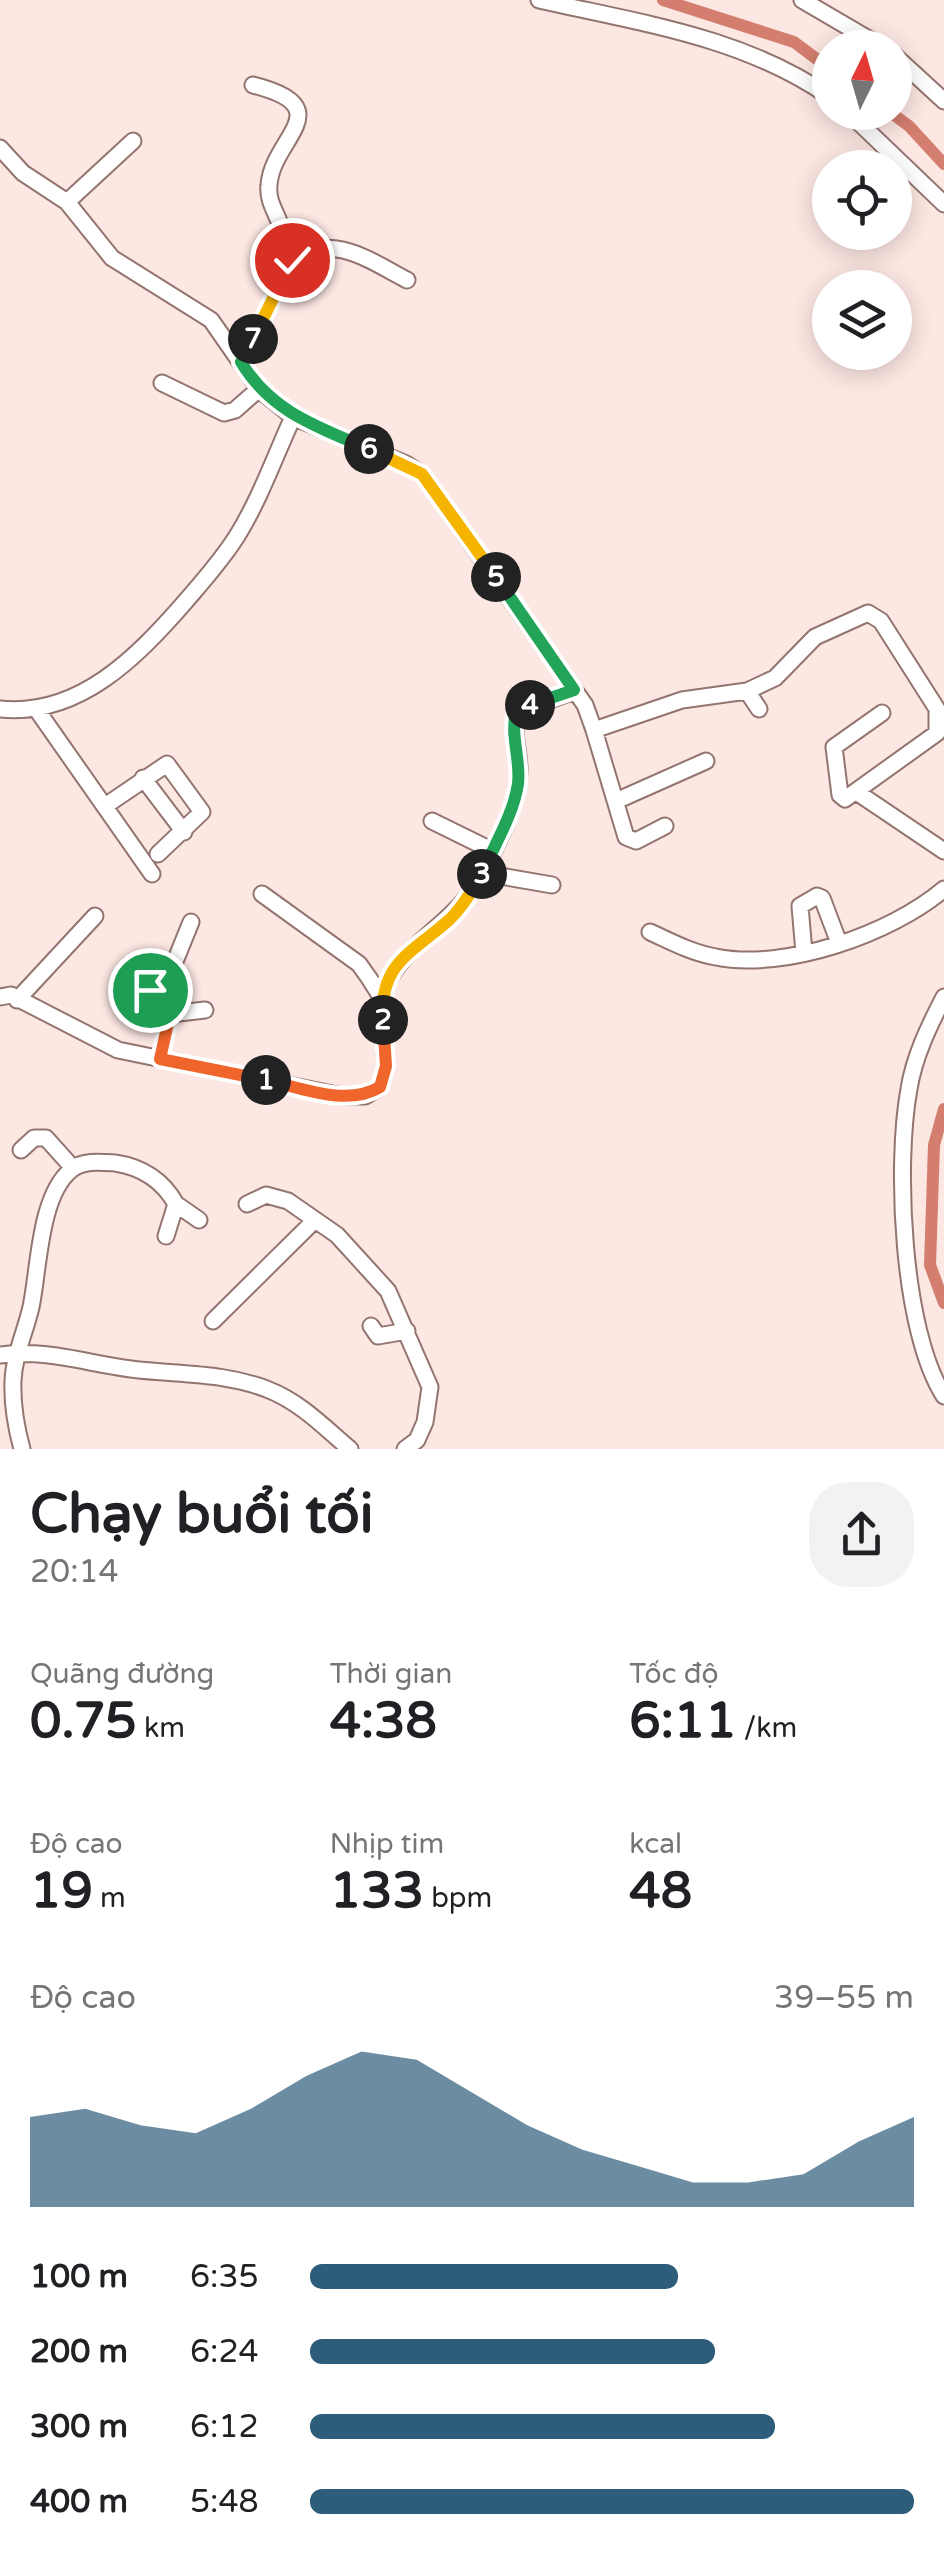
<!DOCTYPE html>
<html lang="vi">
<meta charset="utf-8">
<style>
:root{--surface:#fff;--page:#f2f2f2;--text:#202124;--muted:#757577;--accent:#2e5c7b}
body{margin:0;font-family:"Varela Round",sans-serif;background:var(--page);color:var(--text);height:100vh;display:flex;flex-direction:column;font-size:38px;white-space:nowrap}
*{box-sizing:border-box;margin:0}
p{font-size:32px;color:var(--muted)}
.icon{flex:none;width:55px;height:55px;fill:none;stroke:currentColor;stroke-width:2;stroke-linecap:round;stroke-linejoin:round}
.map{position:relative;height:1449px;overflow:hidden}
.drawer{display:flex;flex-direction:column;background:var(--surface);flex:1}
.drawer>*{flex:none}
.needle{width:65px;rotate:5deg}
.buttons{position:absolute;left:812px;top:30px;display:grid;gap:20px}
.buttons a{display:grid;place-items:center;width:100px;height:100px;border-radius:50%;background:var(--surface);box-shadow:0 5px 25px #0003;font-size:50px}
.pin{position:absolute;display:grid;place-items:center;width:85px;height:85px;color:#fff;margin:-42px;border:5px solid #fff;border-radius:50%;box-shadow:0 2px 10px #0007}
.km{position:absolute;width:50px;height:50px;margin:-25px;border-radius:50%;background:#222;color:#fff;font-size:28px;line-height:50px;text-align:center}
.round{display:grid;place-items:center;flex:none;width:105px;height:105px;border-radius:40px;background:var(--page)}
.overview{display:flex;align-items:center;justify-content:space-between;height:170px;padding:0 30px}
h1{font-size:55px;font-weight:800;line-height:75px}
.stats{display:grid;grid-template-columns:repeat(3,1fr);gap:15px;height:170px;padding:10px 30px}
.stats div{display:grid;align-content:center}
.stats b{font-size:50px;font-weight:800}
.stats small{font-size:28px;font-weight:400}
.stats p{font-size:28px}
.chart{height:280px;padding:20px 30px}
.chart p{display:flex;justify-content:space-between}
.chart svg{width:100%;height:180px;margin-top:10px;fill:var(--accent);opacity:.7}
ul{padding:0 30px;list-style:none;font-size:32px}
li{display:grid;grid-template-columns:160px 120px 1fr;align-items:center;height:75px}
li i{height:25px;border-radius:12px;background:var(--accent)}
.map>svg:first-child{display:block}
</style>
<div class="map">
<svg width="944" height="1449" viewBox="0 0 944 1449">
<rect width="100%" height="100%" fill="#fde7e3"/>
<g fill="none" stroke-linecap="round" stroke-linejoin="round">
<path stroke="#d37e6f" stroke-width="12" d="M663,0L794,42L830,69
M890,112L909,126L944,164
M944,1109L934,1145L930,1265L944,1303"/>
<defs>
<path id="minor" d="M539,0C640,23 744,37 830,97
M802,0L884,48
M895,56L944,101
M253,85C342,108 272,138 269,185C267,203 278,214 282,230C285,244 281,262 284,277
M848,112L944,204
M0,148L23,173L67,202L112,258L211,320L259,389L293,417L406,464L423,475L585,705L594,730L682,700L747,691L775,678L815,637L868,613L881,621L937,709V733L845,799L840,795L834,747L882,713
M67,202L133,141
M241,362L293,260C331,231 372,262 407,280
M162,383L224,413L235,410L259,389
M747,691L759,709
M0,709C79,717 137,657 185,602C203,581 222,560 237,536C260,499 275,456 293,417
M37,710L152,874
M594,730L626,837L636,841L665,826
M143,778L184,832
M858,793L944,851
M616,801L706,761
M105,806L167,764L202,812L158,854
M432,821L491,850
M483,873L552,885
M650,932C672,942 692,953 716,957C785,971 891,934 944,889
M804,953L800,906L817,896L822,898L839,943
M137,974L159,1001
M0,997L11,995L118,1050L342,1096H365L380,1087L386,1067L381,997L369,978L359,964L262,894
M381,997C399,943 457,925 482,874C496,847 518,804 519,773C520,752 511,733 517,712L574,691
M944,997C929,1026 914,1057 909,1089C895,1165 902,1331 944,1396
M17,1000L95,916
M170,1014L205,1010
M160,1059L170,1014L159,1001L191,922
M21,1150L34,1138H46L73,1168
M176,1204L199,1220
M247,1204L266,1195L288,1201L337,1235L388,1291L430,1387L425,1422L417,1440L405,1449
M213,1321L315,1220
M371,1326L378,1336L407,1331
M0,1355C47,1349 85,1363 131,1369C177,1375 225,1372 269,1390C300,1402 325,1428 350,1449
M22,1449C16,1427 12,1405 13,1381C14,1355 25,1333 31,1307C39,1270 39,1196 71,1170C82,1160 101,1162 115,1163C142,1167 163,1181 176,1204L166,1236"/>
</defs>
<use href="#minor" stroke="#94746e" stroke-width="19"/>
<use href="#minor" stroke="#fff" stroke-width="15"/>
</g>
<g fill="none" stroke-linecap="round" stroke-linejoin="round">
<defs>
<path id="split-1" d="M150,990L170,1014L160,1059L266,1080"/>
<path id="split-2" d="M266,1080C302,1088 347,1107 380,1087L386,1066L383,1020"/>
<path id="split-3" d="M383,1020C379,963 412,953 449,920C463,907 472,890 482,874"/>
<path id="split-4" d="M482,874C494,845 513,816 518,784C521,760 510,736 516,712L530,705"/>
<path id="split-5" d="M496,577L574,690L530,705"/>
<path id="split-6" d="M369,449L422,474L496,577"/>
<path id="split-7" d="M253,339L241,362C271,412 318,427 369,449"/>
<path id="split-8" d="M253,339L292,260"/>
</defs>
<use href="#split-1" stroke="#fff" stroke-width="20"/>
<use href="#split-2" stroke="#fff" stroke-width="20"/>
<use href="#split-3" stroke="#fff" stroke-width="20"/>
<use href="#split-4" stroke="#fff" stroke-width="20"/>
<use href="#split-5" stroke="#fff" stroke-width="20"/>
<use href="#split-6" stroke="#fff" stroke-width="20"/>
<use href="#split-7" stroke="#fff" stroke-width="20"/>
<use href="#split-8" stroke="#fff" stroke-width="20"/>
<use href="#split-1" stroke="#f0652b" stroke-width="12"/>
<use href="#split-2" stroke="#f0652b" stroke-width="12"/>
<use href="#split-3" stroke="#f5b400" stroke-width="12"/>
<use href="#split-4" stroke="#22a559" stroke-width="12"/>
<use href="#split-5" stroke="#22a559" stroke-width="12"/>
<use href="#split-6" stroke="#f5b400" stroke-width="12"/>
<use href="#split-7" stroke="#22a559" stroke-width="12"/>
<use href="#split-8" stroke="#f5b400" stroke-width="12"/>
</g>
</svg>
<div class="buttons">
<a><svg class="needle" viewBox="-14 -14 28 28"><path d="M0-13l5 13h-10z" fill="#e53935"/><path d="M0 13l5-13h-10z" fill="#757577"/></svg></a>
<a><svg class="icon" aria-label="locate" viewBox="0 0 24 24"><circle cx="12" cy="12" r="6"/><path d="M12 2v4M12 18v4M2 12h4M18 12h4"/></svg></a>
<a><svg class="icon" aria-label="layers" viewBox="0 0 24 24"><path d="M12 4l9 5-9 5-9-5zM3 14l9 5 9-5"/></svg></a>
</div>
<div class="pin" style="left:150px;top:990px;background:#1e9e55"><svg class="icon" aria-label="arrive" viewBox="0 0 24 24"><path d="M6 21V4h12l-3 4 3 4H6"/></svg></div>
<div class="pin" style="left:292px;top:260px;background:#d93025"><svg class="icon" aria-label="check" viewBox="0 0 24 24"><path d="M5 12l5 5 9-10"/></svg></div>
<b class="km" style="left:266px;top:1080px">1</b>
<b class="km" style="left:383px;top:1020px">2</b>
<b class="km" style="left:482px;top:874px">3</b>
<b class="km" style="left:530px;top:705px">4</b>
<b class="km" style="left:496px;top:577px">5</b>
<b class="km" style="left:369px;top:449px">6</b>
<b class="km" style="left:253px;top:339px">7</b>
</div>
<section class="drawer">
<div class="overview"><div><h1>Chạy buổi tối</h1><p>20:14</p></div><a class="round"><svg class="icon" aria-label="share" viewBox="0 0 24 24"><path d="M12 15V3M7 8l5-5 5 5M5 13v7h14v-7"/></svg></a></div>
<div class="stats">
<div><p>Quãng đường</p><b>0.75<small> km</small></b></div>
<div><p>Thời gian</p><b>4:38</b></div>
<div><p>Tốc độ</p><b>6:11<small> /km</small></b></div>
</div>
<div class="stats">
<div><p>Độ cao</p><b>19<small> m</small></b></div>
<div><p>Nhịp tim</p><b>133<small> bpm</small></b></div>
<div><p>kcal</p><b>48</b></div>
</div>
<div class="chart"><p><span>Độ cao</span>39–55 m</p>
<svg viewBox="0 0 160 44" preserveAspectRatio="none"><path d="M0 44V22L10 20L20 24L30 26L40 20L50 12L60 6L70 8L80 16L90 24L100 30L110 34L120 38L130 38L140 36L150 28L160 22V44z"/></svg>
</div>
<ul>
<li><b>100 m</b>6:35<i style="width:61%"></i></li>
<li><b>200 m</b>6:24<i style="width:67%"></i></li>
<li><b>300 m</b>6:12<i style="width:77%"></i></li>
<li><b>400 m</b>5:48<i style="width:100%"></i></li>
</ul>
</section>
